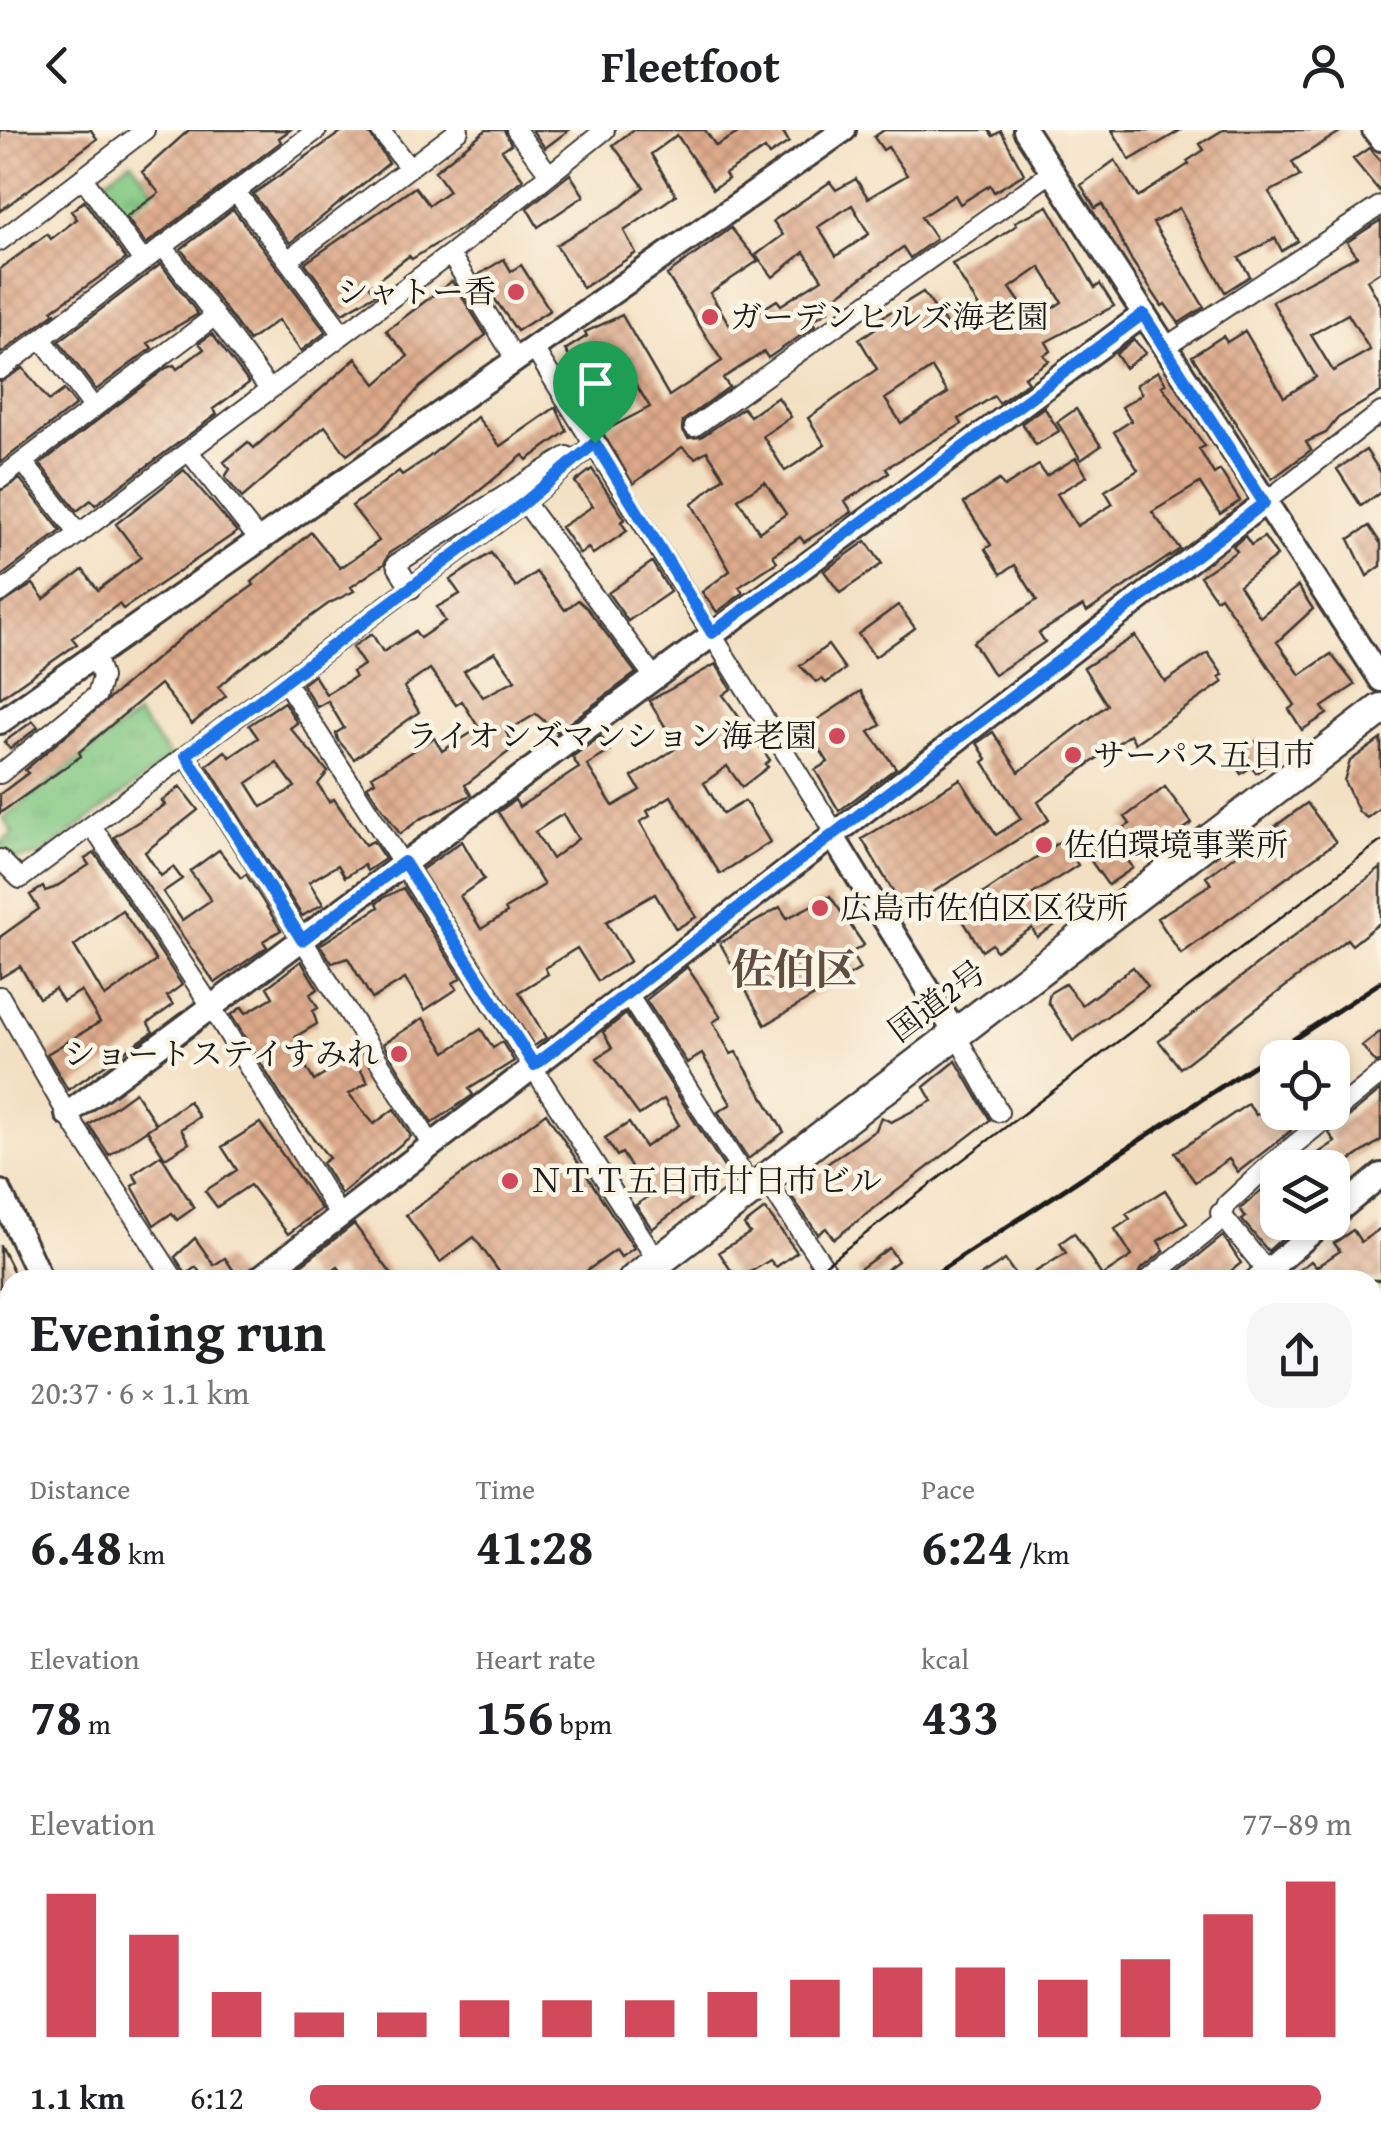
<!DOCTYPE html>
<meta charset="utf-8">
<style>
:root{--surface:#fff;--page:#f6f6f6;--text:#202124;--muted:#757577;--accent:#d1495b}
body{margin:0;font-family:"Gentium Book Plus","Noto Serif JP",serif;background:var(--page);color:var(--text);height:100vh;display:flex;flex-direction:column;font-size:38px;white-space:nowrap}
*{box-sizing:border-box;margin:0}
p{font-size:32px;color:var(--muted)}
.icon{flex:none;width:55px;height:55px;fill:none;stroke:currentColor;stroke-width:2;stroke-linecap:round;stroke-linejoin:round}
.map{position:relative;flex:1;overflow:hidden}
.drawer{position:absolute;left:0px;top:1140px;width:1382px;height:888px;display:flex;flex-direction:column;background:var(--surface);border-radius:30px 30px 0 0;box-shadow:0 5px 15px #0003}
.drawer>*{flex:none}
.tools{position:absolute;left:1260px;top:910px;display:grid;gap:20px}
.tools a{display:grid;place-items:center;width:90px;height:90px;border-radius:20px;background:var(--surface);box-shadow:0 5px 15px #0003;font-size:50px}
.pin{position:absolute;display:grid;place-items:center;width:85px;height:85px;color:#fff;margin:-102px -42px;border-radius:50% 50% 50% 0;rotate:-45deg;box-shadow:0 0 10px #0007}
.pin .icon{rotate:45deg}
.round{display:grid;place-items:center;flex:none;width:105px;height:105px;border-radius:30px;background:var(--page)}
.summary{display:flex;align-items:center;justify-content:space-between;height:170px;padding:0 30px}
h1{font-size:55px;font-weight:700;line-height:75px}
.metrics{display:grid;grid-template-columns:repeat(3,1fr);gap:15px;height:170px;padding:10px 30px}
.metrics div{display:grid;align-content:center}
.metrics b{font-size:50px;font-weight:700}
.metrics small{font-size:28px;font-weight:400}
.metrics p{font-size:28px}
.chart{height:280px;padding:20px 30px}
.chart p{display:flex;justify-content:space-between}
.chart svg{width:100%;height:180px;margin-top:10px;stroke:var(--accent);stroke-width:6}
ul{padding:0 30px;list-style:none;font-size:32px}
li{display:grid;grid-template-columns:160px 120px 1fr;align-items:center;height:75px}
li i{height:25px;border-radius:12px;background:var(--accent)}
header{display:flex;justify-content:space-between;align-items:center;height:130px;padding:0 30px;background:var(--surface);font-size:45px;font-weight:700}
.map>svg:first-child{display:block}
</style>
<header><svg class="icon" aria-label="back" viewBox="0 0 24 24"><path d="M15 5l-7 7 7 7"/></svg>Fleetfoot<svg class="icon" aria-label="person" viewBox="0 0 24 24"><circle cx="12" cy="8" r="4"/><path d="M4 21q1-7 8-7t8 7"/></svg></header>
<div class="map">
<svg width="1381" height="2026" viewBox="0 0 1381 2026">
<defs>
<pattern id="grass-tufts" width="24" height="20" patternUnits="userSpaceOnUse" patternTransform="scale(2.5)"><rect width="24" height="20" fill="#81c782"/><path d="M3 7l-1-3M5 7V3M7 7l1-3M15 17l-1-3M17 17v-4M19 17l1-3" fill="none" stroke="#6faa70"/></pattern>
<pattern id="cemetery-stones" width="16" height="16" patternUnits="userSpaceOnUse" patternTransform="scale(2.5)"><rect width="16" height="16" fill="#81c782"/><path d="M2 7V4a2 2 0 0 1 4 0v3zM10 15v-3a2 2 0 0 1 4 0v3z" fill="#6faa70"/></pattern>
<pattern id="building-cross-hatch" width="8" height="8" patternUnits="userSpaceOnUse" patternTransform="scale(2.5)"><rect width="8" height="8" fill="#ddaa8b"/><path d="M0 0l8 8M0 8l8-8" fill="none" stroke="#bd9277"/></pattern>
</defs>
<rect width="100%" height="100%" fill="#fcf5e5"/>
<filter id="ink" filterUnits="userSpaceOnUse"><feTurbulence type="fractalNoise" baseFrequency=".01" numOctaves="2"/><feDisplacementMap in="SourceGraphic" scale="20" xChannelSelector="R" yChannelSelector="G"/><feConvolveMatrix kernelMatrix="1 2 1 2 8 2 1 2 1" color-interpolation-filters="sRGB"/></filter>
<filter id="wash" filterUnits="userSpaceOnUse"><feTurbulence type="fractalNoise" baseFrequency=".0048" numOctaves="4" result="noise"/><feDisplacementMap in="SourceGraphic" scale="40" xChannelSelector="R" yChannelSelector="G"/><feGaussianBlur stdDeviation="2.25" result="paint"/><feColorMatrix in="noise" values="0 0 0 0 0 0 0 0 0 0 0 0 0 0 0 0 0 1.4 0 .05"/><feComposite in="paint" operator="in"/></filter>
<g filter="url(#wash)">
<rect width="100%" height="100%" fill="#f3e0c2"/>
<path fill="url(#grass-tufts)" stroke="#4e724f" stroke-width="2.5" d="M131,31L154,61L121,87L97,56Z
M137,585L171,628L40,726L10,730L0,714L13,703L3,688Z"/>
<path fill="url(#cemetery-stones)" stroke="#4e724f" stroke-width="2.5" d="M1014,2018H1125L1112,2026H1015Z"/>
<g id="blocks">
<path fill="url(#building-cross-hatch)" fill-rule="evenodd" d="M0,0H91L97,9L0,81Z
M189,0H290L279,8L281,12L146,114L126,87L159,63L142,42Z
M344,0H367L389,33L290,113L253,64Z
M486,0H504L511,14L502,20L523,49L462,98L412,129L409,126L370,156L376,164L343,183L305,133L415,57L429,75L449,61L435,41Z
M532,0H569L545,18Z
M633,0H705L716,16L743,0H782L789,12L769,25L765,19L725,44L728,49L713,59L677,5L665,14L651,24L676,65L624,101L636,123L583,158L556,115L622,76L644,57L613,15Z
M884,0H989L993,6L1001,1L1024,44L994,62L990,55L960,74L955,65L921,87L936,109L910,128L903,117L826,174L829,180L812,191L815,196L768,228L764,222L723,248L729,257L683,291L682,299L688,308L701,307L743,278L750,286L778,267L791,287L763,306L785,341L825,315L808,288L877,239L859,209L882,194L879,189L923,162L948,197L979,177L952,134L983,118L1017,95L1015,92L1048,76L1095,158L1100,154L1114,176L1046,212L1051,221L1044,225L1049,231L1024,247L1028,252L999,273L994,266L959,289L962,294L886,338L889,343L845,371L852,382L804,412L800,407L773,425L777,432L739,457L743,463L717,482L702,462L730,441L692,374L724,347L707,321L695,328L682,317L633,354L602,302L650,277L635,253L586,279L574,258L585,252L565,220L587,206L585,202L622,185L669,266L722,231L667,145L731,98L758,131L710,163L732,199L777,170L781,175L822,149L804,122L773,147L756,125L783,105L773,91L830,52L836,60L856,49L868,68L907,45L888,17L883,20L874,7ZM852,75L869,104L836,126L818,97ZM1040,137L1062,172L1033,191L1010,158ZM932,238L948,263L901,293L885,269ZM765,352L786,384L759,402L738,369Z
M1112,0H1181L1130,30Z
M1223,0H1343L1292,32L1300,46L1269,62L1298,111L1282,121L1275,108L1239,128L1250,146L1225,162L1179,78L1153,93L1204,177L1179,193L1165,174L1162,176L1132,131L1102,74L1095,78L1081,55L1115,30L1138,67L1189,34L1187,31L1204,20L1200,14Z
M1369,18L1381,31V63L1353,29Z
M570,44L584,66L538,97L527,78Z
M84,71L126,129L52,180L55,183L0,224V139L47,104L51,109L77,89L71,81Z
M233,79L326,202L301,221L278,190L249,211L181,119Z
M1381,90V141L1367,150L1381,175V262L1338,288L1326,303L1306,312L1311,320L1272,349L1192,226L1223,206L1227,212L1245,201L1284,267L1316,247L1272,171L1357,126L1347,112ZM1348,184L1370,220L1333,241L1311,205Z
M504,129L511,141L521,135L550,180L517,201L478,145Z
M161,134L198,184L148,213L152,218L96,260L59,211Z
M452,151L486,205L420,257L379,302L347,325L325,296L242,368L225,347L230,339L224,332L248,312L254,318L356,228L376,254L408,226L386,201Z
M212,204L249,253L213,279L217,284L95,375L91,370L77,381L40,334L166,238L174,235L177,239L204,219L199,213Z
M1134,210L1146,223L1125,238L1116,224Z
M23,238L49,271L64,260L76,275L0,333V252Z
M1158,241L1166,254L1162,256L1205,316L1199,319L1214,344L1220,340L1240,371L1220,384L1200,353L1152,382L1180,419L1087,482L1083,476L1039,503L1045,512L994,545L973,512L1037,470L1015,435L1001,444L985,419L991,415L964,373L999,350L1004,357L1039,335L1046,346L1076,328L1087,346L1057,364L1077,396L1113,374L1105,361L1138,340L1114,302L1131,291L1122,277L1142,264L1136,255Z
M556,277L567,301L527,330L523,325L450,385L389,423L384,434L351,457L354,461L328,474L239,539L218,557L226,566L192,594L160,554L79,622L81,626L0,683V664L28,643L25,640L184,505L254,455L252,452L311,402L340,438L379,411L352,376L399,341L402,345L429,327L477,287L500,316Z
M1044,277L1059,301L1036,315L1022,293Z
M1076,279L1101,316L1081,330L1057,292Z
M1366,320L1381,343V362L1361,376L1337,339Z
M592,339L625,389L621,392L627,401L593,424L588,418L580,424L561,397L593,376L575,352Z
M184,340L237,402L123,479L119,474L72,508L77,514L0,568V475L33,454L44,469L83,440L98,460L141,427L116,394Z
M20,349L61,401L0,447V361Z
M1369,396L1381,414V436L1367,446L1349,409Z
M1245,406L1251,415L1264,407L1277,426L1239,455L1260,487L1298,456L1313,479L1277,512L1300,545L1331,524L1355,555L1322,577L1327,584L1302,600L1289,579L1295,575L1220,466L1216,469L1200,446L1237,421L1233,416Z
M866,411L882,434L840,463L824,441Z
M491,423L516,457L536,442L565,480L578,470L587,478L636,543L557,602L536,584L506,602L515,617L465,655L471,665L420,689L400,704L367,656L375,651L372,646L434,608L442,621L479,598L462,571L456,575L430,539L404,557L419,582L354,629L338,610L336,603L344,598L328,571L317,577L302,554L314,545L326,564L355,547L352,542L364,535L352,517L372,504L383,522L415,501L420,508L445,491L437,477L460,464L450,450ZM495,522L515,550L483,567L464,541Z
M652,432L670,462L628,491L608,463Z
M898,475L915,498L875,527L858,504Z
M1135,506L1165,552L1208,523L1223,545L1219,547L1223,552L1135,613L1130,604L1038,672L1049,690L904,780L862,709L960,649L996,705L1021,689L983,632L987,629L977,613L993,602L1019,642L1107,575L1084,538Z
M828,515L845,539L826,553L822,549L816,552L800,536Z
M716,534L731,559L723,565L770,630L765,634L768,637L742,657L727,636L704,653L723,684L745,671L770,712L720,744L671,666L647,681L650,686L640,692L696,787L676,799L655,764L606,792L630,831L598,851L577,818L545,838L548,844L519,862L546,908L534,916L421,740L462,711L484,749L460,766L481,799L507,783L505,779L544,755L498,682L515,670L519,677L579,638L572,627L601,606L610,621L587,635L613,676L640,660L632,647L678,617L649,571ZM563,684L578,709L552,729L535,702Z
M861,561L881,595L869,602L896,638L839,681L815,640L828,632L806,597Z
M284,572L297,593L290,598L328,642L318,654L329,672L334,669L365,715L373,711L385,729L367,741L364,735L345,747L338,735L309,752L323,774L302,786L207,635L225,621L230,627L258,608L249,595ZM277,633L295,657L262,677L247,653Z
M33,591L38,597L10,619L4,612Z
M1381,609V677L1367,688L1359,682L1344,651L1350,631Z
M1258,610L1276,629L1256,643L1251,637L1241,644L1231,629Z
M180,657L198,680L145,722L161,746L173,737L182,749L163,762L182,790L211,770L190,741L219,720L241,748L246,744L281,800L263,811L267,817L215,853L114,707L165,675L162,671Z
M1165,657L1192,693L1159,718L1114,710L1133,738L1108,755L1086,724L1130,694L1125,687Z
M1307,673L1336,712L1181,824L1157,788L1211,754L1206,747Z
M1062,710L1078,735L1033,764L1054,796L1037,807L1032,798L996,821L992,814L982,821L957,781Z
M95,723L182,855L167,866L173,875L148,893L153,902L68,960L47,924L100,892L81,861L63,871L55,859L39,868L20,836L0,848V807L39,779L30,765L43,757L45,761L54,758L89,735L85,729ZM122,780L156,831L105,867L74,816Z
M1381,738V792L1352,815L1347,809L1180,938L1159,911Z
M403,758L461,848L453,853L457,859L425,880L405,849L372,869L348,828L332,833L320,815L379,777L377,773L383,768Z
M830,766L864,815L851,823L860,839L765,895L720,813L780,777L787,788Z
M301,831L318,859L310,864L318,878L313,881L317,894L295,907L299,913L294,916L314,951L353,927L368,952L349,964L374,994L394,979L411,1006L341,1064L322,1033L329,1028L284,971L231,885L242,877L246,883L273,867L267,857Z
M687,837L721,887L713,892L731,924L736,922L784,1002L748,1029L718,982L731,974L702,924L687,933L646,870Z
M1133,837L1148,856L1073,911L1048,872L1050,863L1065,854L1082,875Z
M626,884L727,1042L652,1099L636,1075L649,1066L622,1023L617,1026L605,1008L629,993L645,1017L679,995L664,969L639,985L597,928L612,918L603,902Z
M423,888L446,922L481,899L493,918L502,912L514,931L469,959L473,965L432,993L383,914Z
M1381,901V932L1376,933L1362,916Z
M956,931L990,990L834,1109L826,1098L818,1104L792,1067L802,1060L798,1054L876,1000L881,987L891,992L932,971L924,957Z
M1381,960V1010L1342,1036L1351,1051L1332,1066V1038H1296L1335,1012L1329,1003Z
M135,962L156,994L109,1025L89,995Z
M1278,970V982H1301L1285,993L1291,1001L1238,1042L1229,1029L1195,1052L1175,1023L1248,974L1256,985Z
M189,971L199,987L181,999L189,1013L165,1028L147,1000Z
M546,983L634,1118L621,1127L616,1120L574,1150H505L474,1107L440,1132L406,1085Z
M260,993L321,1079L288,1104L250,1055L217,1077L205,1061L237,1040L222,1017Z
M161,1025L194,1078L177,1090L172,1083L154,1095L132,1056L138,1052L133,1044Z
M1278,1046V1092H1300L1268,1121L1242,1090L1246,1087L1240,1079Z
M1165,1060L1187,1093L1158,1111L1164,1121L1140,1140L1136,1150H1022L1066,1123L1060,1113L1074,1103L1102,1146L1132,1126L1115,1099L1130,1089L1126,1084Z
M765,1079L797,1122L776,1137L770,1130L737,1150L719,1122L750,1103L744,1095Z
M354,1094L396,1150H348L338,1137L320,1150H312L301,1135Z
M1381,1098V1150H1285L1311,1131L1316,1137L1340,1121L1334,1113L1353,1100L1361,1112Z
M1223,1106L1241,1133L1220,1150H1168Z
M195,1108L214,1135L225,1128L240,1150H192L201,1144L196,1137L186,1144L175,1127Z
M0,1115L17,1149L0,1157Z
M889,1118L898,1131L872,1150H863L857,1141Z
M1005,1130L1019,1150H974Z"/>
</g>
</g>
<g filter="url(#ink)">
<use href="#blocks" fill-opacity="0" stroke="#3c3935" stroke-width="2.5"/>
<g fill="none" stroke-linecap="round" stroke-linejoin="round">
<defs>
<path id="minor" d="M380,0L409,38
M516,0L549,44
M83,48L143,131
M236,62L343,204
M0,111L145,0
M163,116L269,259
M450,124L516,230
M288,130L459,0
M42,209L94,278
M533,217L831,696L832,705
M1164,218L1381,75
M0,240L317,0
M694,297L1052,42
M595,313L525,372L285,551L658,1132
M189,322L259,410
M23,332L79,404
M0,349L215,186
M520,366L654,547
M1264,373L1381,282
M411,459L396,434L567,326
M0,463L450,124L605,0
M186,625L431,1014
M0,644L97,565L102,547L95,525
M92,696L211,876L339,1085
M0,729L20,749L285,551
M627,863L745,1047L766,1050L833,1150
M0,866L67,984L175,1150
M954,901L999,982
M1220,1083L1267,1141
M1148,1150L1220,1092L1227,1074L1267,1037L1381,944
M0,1445L10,1416
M1372,1527L1381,1521
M1372,1692L1381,1711
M0,1813L10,1806
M0,1964L10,1967
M198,2018L200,2026
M701,2018L706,2026
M145,2026L147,2018
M644,2026L647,2018
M1122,2026L1131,2018
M1247,2026H1248"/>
<path id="tertiary" d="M1025,0L1381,550
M1374,0L1381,9
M0,592L844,0
M832,705L875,775
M880,782L954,901
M67,984L1143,185
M0,1062L41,1150
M1332,1086L1381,1045
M257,1150L1264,373
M1257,1150L1324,1092"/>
<path id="trunk" d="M634,1150L1381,579
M0,1614L10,1608"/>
</defs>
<use href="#minor" stroke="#3c3935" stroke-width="22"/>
<use href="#tertiary" stroke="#3c3935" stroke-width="28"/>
<use href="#trunk" stroke="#3c3935" stroke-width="35"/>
<use href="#minor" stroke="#fff" stroke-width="18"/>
<use href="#tertiary" stroke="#fff" stroke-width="22"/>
<use href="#trunk" stroke="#fff" stroke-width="30"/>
<path stroke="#1c1c1c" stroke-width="2.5" d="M805,1150L1381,711
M0,1763L10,1756"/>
<path stroke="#1c1c1c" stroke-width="5" d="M926,1150L1381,852
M0,1876L10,1867
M0,1911L10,1901"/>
</g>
</g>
<g fill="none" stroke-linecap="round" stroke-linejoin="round" filter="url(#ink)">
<defs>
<path id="route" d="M1143,184L1264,373L534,935L404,732L302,810L186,625L525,372L595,313L712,503Z"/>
</defs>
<use href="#route" stroke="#fff" stroke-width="20"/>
<use href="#route" stroke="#1a73e8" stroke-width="12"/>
</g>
<g fill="#d1495b" stroke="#fcf5e5" stroke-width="4">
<circle cx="516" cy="162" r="10"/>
<circle cx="710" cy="187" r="10"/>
<circle cx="837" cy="606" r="10"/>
<circle cx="1073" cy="625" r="10"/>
<circle cx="1044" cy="715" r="10"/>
<circle cx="820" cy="778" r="10"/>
<circle cx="399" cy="924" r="10"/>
<circle cx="510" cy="1051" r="10"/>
</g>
<g text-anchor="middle" stroke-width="9" stroke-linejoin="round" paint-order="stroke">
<g font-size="32" fill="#1c1c1c" stroke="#fcf5e5" text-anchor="start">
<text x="496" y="173" text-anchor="end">シャトー香</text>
<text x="730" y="198">ガーデンヒルズ海老園</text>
<text x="817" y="617" text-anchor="end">ライオンズマンション海老園</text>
<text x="1093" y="636">サーパス五日市</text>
<text x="1064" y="726">佐伯環境事業所</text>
<text x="840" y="789">広島市佐伯区区役所</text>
<text x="379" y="935" text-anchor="end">ショートステイすみれ</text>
<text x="530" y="1062">ＮＴＴ五日市廿日市ビル</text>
</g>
<g font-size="32" fill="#1c1c1c" stroke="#fcf5e5">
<text transform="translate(937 871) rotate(-37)" y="11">国道2号</text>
</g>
<g font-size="42" font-weight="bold" fill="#604e43" stroke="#fcf5e5">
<text x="794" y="854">佐伯区</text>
</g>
</g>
</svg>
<div class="tools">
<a><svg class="icon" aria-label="locate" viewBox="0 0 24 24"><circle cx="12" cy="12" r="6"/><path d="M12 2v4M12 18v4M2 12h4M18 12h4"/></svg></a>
<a><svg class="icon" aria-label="layers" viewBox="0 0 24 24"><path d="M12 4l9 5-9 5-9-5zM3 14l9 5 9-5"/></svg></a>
</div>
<div class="pin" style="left:595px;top:313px;background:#1e9e55"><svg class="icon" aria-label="arrive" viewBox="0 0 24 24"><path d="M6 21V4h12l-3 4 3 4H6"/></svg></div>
<section class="drawer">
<div class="summary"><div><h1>Evening run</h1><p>20:37 · 6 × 1.1 km</p></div><a class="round"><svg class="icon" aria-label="share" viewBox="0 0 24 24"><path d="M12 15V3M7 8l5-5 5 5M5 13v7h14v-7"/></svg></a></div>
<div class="metrics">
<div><p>Distance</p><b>6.48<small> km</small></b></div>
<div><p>Time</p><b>41:28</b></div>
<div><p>Pace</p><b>6:24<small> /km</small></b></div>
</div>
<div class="metrics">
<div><p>Elevation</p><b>78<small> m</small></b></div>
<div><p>Heart rate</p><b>156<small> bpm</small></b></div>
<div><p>kcal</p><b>433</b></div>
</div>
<div class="chart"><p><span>Elevation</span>77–89 m</p>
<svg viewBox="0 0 160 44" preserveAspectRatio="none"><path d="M5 44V9M15 44V19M25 44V33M35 44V38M45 44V38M55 44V35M65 44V35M75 44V35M85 44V33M95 44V30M105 44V27M115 44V27M125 44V30M135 44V25M145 44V14M155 44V6"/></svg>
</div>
<ul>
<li><b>1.1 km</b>6:12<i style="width:97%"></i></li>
</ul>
</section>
</div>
